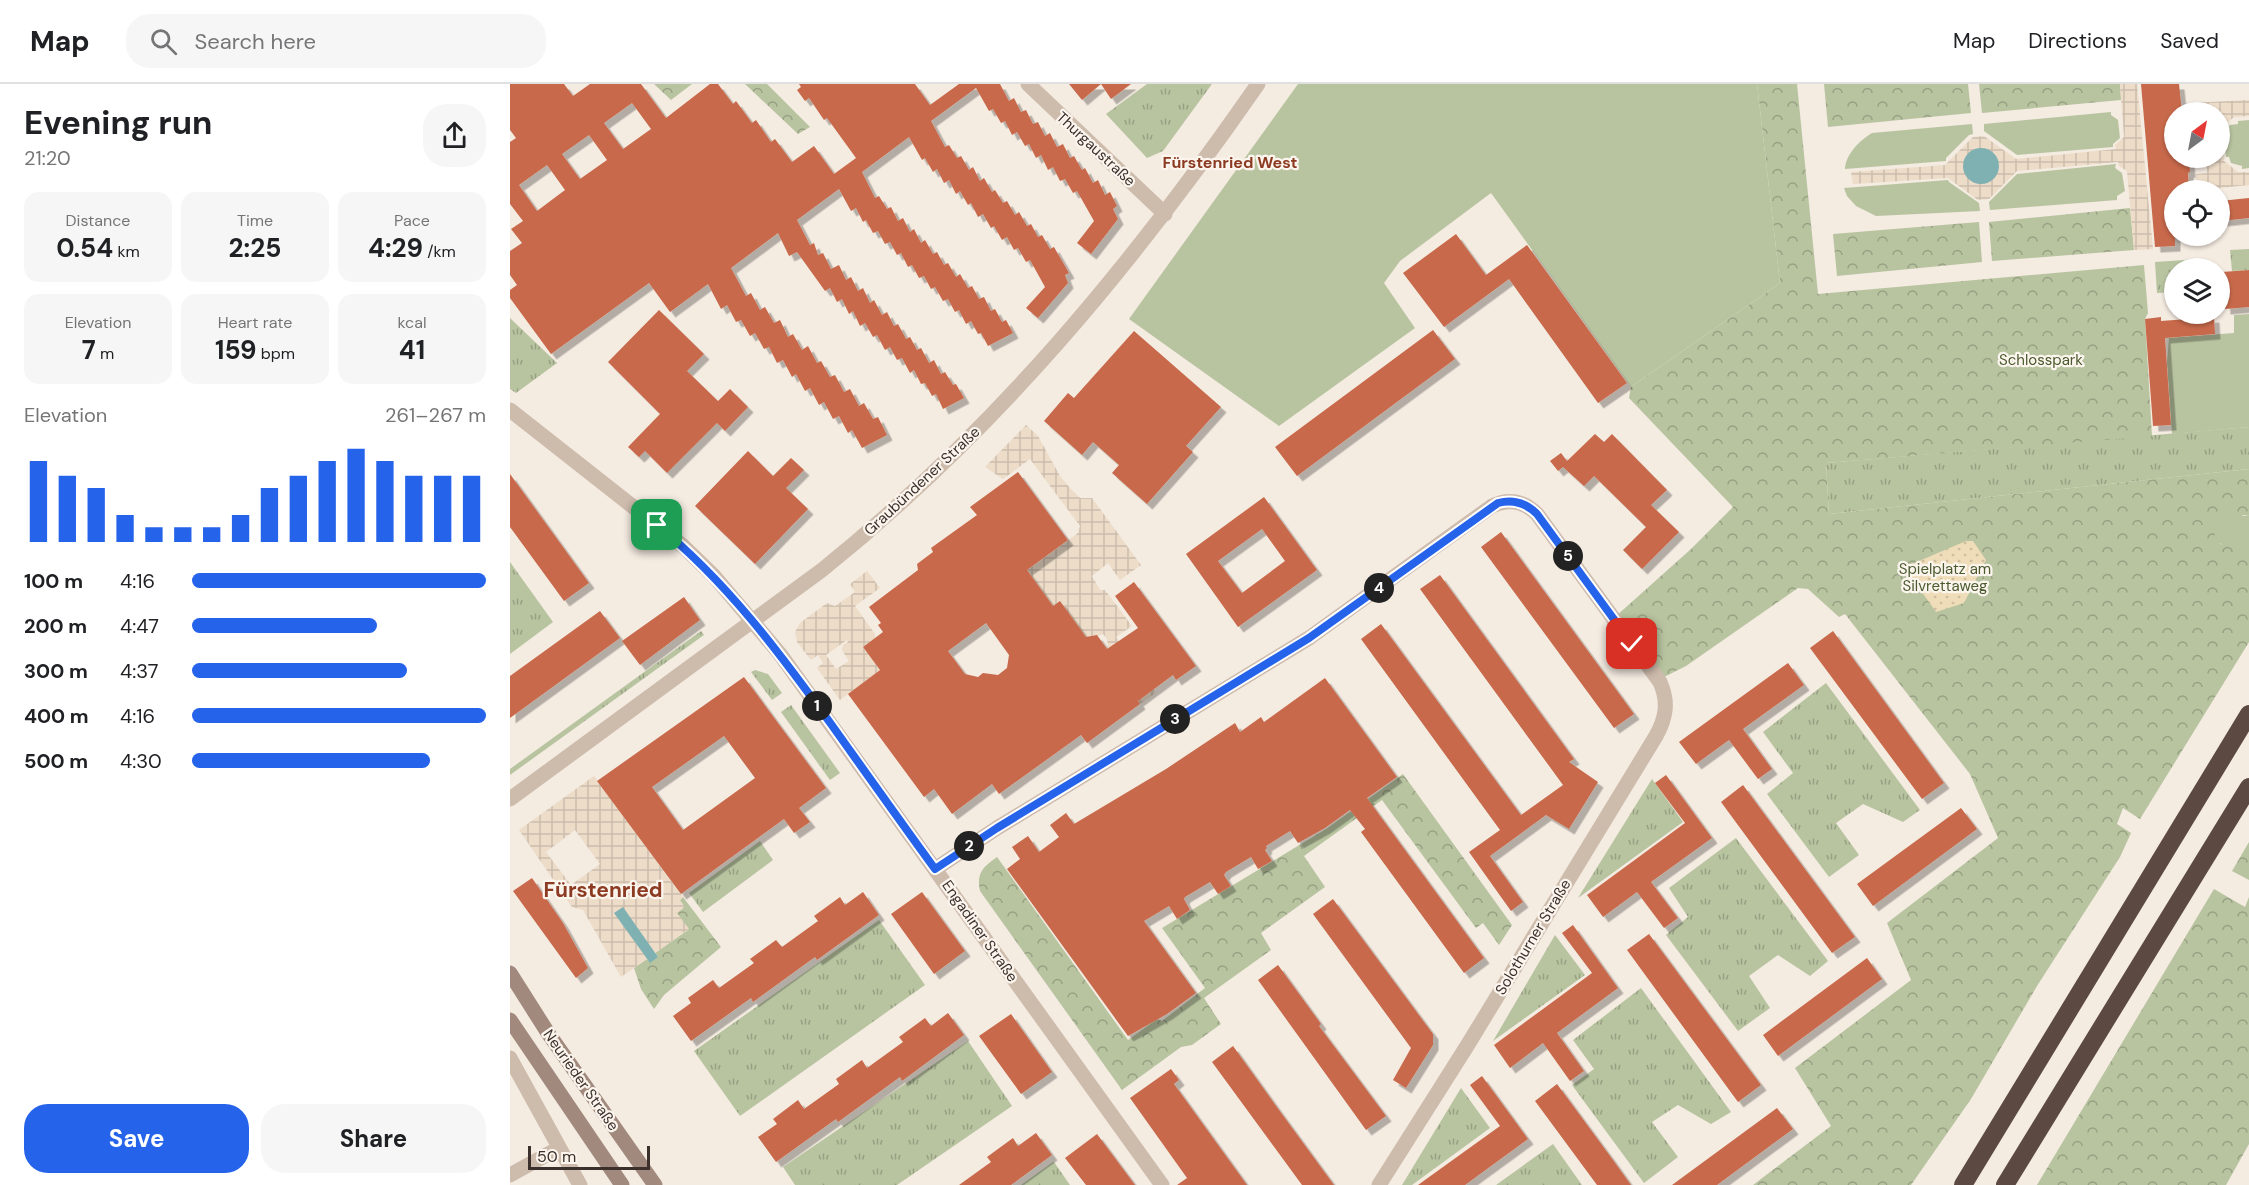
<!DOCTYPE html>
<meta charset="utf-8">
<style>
:root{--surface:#fff;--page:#f6f6f6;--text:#202124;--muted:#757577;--line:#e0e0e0;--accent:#2563eb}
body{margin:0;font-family:"DM Sans",sans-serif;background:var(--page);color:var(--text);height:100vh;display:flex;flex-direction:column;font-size:22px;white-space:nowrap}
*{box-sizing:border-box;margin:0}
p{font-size:20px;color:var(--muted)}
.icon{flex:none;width:33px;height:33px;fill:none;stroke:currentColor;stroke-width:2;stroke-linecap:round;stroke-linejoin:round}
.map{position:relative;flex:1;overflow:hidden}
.panel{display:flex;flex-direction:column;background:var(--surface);width:510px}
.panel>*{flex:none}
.needle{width:39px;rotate:32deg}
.controls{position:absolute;left:1654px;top:18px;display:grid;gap:12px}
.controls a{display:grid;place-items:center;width:66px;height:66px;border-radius:50%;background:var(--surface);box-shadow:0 2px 4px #0004;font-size:30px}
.scale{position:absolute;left:18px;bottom:15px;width:122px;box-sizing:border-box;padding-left:6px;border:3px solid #3b302b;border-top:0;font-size:16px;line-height:21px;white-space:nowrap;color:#3b302b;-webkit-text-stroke:4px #fbf5ee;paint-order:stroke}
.pin{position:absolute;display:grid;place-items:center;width:51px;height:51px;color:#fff;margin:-26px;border-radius:12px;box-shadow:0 3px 9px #0006}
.km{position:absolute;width:30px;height:30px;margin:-15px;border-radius:50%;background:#222;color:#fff;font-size:16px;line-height:30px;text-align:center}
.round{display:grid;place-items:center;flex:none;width:63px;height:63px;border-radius:24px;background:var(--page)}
.head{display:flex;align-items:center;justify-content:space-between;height:102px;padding:0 24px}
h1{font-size:33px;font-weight:700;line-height:45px}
.metrics{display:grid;grid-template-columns:repeat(3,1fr);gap:9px;height:102px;padding:6px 24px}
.metrics div{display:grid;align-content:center;border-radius:15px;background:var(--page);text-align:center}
.metrics b{font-size:26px;font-weight:700}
.metrics small{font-size:16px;font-weight:400}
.metrics p{font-size:16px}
.chart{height:168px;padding:12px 24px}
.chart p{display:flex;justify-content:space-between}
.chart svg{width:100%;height:108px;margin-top:6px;stroke:var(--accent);stroke-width:6}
.action{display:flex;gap:12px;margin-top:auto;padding:12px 24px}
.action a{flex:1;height:69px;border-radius:24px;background:var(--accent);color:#fff;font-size:24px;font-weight:700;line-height:69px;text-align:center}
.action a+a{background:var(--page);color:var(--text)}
ul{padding:0 24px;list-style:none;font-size:20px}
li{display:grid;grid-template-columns:96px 72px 1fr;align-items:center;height:45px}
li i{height:15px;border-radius:8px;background:var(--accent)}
header{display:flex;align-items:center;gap:36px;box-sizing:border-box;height:84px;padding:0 30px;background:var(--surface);border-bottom:2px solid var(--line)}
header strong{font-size:28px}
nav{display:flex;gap:33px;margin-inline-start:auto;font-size:21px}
.search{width:420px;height:54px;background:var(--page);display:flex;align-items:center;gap:15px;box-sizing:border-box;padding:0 21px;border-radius:24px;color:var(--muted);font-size:22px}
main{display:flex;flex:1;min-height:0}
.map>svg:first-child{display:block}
</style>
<header>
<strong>Map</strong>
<div class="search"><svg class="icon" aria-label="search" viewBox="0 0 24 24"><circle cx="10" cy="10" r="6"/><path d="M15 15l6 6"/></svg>Search here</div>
<nav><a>Map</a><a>Directions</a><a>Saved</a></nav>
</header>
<main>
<section class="panel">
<div class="head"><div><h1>Evening run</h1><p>21:20</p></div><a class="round"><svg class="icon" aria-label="share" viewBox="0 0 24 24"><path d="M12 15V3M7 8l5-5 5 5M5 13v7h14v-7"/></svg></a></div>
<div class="metrics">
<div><p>Distance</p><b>0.54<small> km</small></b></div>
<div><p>Time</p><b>2:25</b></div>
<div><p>Pace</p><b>4:29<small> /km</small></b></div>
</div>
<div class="metrics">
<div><p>Elevation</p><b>7<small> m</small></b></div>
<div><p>Heart rate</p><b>159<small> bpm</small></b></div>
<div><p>kcal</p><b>41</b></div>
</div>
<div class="chart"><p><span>Elevation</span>261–267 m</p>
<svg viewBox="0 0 160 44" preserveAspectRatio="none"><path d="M5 44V11M15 44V17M25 44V22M35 44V33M45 44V38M55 44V38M65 44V38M75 44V33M85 44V22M95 44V17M105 44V11M115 44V6M125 44V11M135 44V17M145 44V17M155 44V17"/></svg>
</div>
<ul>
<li><b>100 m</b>4:16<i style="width:100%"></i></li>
<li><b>200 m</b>4:47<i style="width:63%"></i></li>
<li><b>300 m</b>4:37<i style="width:73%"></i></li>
<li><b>400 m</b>4:16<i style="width:100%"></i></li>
<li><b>500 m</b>4:30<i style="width:81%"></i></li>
</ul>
<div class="action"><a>Save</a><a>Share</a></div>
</section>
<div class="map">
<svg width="1739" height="1101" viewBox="0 0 1739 1101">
<defs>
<pattern id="grass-tufts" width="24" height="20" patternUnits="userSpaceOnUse" patternTransform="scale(1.5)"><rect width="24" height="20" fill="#b8c4a0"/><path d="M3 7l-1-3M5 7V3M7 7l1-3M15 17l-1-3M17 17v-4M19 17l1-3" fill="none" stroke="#97a083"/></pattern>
<pattern id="forest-crowns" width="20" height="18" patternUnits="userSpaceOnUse" patternTransform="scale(1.5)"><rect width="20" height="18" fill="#b8c4a0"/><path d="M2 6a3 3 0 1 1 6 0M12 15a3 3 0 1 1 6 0" fill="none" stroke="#97a083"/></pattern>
<pattern id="sand-dots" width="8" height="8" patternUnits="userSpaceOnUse" patternTransform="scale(1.5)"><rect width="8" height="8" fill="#efdcb8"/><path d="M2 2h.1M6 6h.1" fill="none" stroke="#cebd9e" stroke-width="1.8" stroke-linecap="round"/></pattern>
<pattern id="plaza-grid" width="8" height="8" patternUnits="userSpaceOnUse" patternTransform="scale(1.5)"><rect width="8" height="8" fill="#ecdcc8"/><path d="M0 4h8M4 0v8" fill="none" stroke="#cbbdac"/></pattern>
<filter id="shadow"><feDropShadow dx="5.5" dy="5.5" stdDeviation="0" flood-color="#0004"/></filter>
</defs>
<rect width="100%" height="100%" fill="#f4ebe1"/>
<path fill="url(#grass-tufts)" d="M637,0H702L653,67L637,74L596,30Z
M1739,165V186L1722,187L1720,166Z
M1689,175V184H1665V208L1647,209L1645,178Z
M0,234L47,279L6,309L0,305Z
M1739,343V385L1319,430L1316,379Z
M0,478L43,538L0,570Z
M191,547L194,551L0,691V685Z
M245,586L258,590L272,609L262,616L241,588Z
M1316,599L1410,726L1393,738L1353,720L1326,739L1349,771L1319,793L1257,710L1283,689L1253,648Z
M281,621L330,689L320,696L271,628Z
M1142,695L1173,738L1068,814Z
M1226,754L1318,877L1300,892L1268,871L1239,892L1260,924L1228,947L1156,851L1178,833L1159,804Z
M250,757L263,776L193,828L179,809Z
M369,836L415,901L230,1032L184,967Z
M1045,851L1075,891L983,957Z
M1131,904L1221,1028L1201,1040L1168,1021L1142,1038L1168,1073L1134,1099L1062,1001L1084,985L1063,956Z
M458,957L502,1022L387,1101H285L273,1083Z
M951,1004L980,1044L902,1101H892Z
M1043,1060L1072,1101H986Z
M544,1078L560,1101H511L543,1078Z"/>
<path fill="url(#forest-crowns)" d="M144,0H182L161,16Z
M235,0H257L300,43L288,50Z
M1247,0H1287L1308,210L1634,181L1638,229L1635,235L1642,352L1316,379L1319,430L1739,385V432L1733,431L1710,460L1739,464V558L1630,735L1613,724L1607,740L1621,749L1610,773L1527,902L1461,1015L1401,1101H1243L1321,1042L1285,984L1401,896L1377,839L1488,754L1460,690L1335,530L1329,533L1298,505L1288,504L1176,582L1150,595L1105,533L1181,465L1223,423L1119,314L1121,303L1270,199Z
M1314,0H1458L1461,29L1318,43Z
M1469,0H1610L1611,16L1472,29Z
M1620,124L1624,166L1482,177L1479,138Z
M1469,138L1472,178L1327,192L1323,150Z
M893,690L1002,841L989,861L973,839L966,844L872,716L794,772L815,803L751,849L761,866L694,914L711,940L682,961L671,963L612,1006L470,807C466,789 473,783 487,773L618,956L647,935L652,937L695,904L652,844L816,745Z
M1739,758V796L1722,787Z
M1704,805L1735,823L1739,813V1060L1716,1101H1527Z
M173,813L211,863L154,911L144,925L131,905L124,884L137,875L140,878L148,873L145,869L178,846L167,829L170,816Z"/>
<path fill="url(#sand-dots)" d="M1456,457H1463L1476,476L1454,519L1426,528L1397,487L1402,480Z"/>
<path fill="#b8c4a0" d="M788,0H1247L1270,199L1121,303L981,109L890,177L874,199L905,244L769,342L619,235Z
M1601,28V31L1608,36L1610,54L1603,60V63L1507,71L1474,47V40Z
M1739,36V84L1732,85V82L1721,79L1719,73H1716L1714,50L1720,41L1728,40V37Z
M1462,40L1463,50L1459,51L1436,74V77L1335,85C1336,70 1349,57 1362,49Z
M1606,80L1605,84L1612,89L1615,107L1607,112V116L1480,126L1479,118L1507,90Z
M1438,96L1439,98L1469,119L1470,127L1366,132L1346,122L1337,112L1334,104Z
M1739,230V343L1662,350L1657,278L1659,254L1724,249V231Z
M1724,432H1739V464C1731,464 1716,464 1710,459C1696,447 1713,434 1724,432Z"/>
<path fill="url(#plaza-grid)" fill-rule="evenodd" d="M1610,0H1627L1643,165L1624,166L1617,87L1609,82L1608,78L1507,87L1479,115L1468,116L1438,94L1343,100L1341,88L1435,81L1463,53L1474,52L1506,75L1606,65L1605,61L1614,53Z
M1739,16V32L1724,33L1716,40L1711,49L1714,77L1728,88H1739V101L1688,106L1686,90L1697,89L1696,74H1710V28H1680L1679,19Z
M516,341L528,352L550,392L560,404L570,414H582L631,481L610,496L598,479L582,492L590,506H595L622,542L606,553L646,609L630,620L596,574L590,569L598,562L597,555L593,550L578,556L550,518L543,522L517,486L568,449L570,442L520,375L493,395L475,383Z
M357,487L370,504L345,522L365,550V554L353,563L370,586L330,616L307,584L313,579L308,571L301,576L287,558L285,548L290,539L317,519L325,522L345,508L340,500ZM337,556L338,558L333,561L332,566L339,577L326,585L316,571Z
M84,692L173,813L170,816L175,823L167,829L179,845L145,869L113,824L105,829L137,875L111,893L73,826L62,823L9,746ZM65,746L90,780L61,801L36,768Z"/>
<path fill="#7fb0b2" d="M1453 82a18 18 0 1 1 36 0a18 18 0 1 1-36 0Z
M113,823L148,873L140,879L104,829Z"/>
<path fill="#c8694b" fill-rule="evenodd" filter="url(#shadow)" d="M0,0H54L63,12L80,0H131L156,34L200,0H208L223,20L226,17L242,39L246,36L261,58L265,55L282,78L304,62L324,90L346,74L317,34L314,36L299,14L295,17L287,6L291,3L289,0H405L420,21L449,0H490L499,17L504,14L511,28L516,26L523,40L528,38L535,52L540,49L547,63L553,60L560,74L564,72L572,86L575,84L583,99L588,96L595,111L600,108L607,122L603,125L608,135L581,170L567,159L584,137L567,107L563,109L555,95L550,97L543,83L538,86L531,71L526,74L519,60L515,62L507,48L502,51L495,37L491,39L483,25L479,27L466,4L421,37L435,63L439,61L447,74L451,72L459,86L463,83L470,97L474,94L482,108L485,106L493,119L497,117L505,131L509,128L517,142L521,140L528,153L532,151L540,165L544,163L559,189L555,191L558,199L528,234L516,224L535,203L520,176L516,178L508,164L504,166L497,153L492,156L484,142L481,144L473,130L468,133L461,119L458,121L450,107L446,110L439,96L434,99L427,85L423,88L415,74L412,76L399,53L352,88L365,114L369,112L377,125L381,123L388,137L393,134L400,148L404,145L411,159L415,156L423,170L427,168L434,181L438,179L446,193L450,190L458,204L462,202L469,215L474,213L481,227L485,225L492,238L496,236L503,249L478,262L471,249L468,250L461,237L456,240L449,226L445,228L438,215L433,217L425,203L421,205L414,192L409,194L402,181L398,183L391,169L387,171L380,158L375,160L368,147L363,149L356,136L353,138L346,124L341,127L329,105L287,136L300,161L304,159L308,171L313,169L321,185L329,181L336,196L341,193L348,207L353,204L360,219L364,216L372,231L377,228L384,242L388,240L396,255L400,253L407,266L411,264L419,279L424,276L431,290L435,288L443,301L446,300L454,314L433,325L426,310L422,312L415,299L411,300L404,286L400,289L392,274L387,276L380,263L375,266L367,251L363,253L355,239L350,242L343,227L339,230L332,215L327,218L320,204L315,207L287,168L279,172L268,149L221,184L236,212L241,209L250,226L255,223L264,239L270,236L278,253L283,250L292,266L298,262L307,279L311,277L320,293L325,291L334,308L340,305L349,322L354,319L363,335L368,333L377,351L352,364L342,346L338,349L329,332L323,335L314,318L309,321L300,304L295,307L286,290L282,293L273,276L267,279L259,263L254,265L245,249L240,252L231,236L226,238L217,221L211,225L198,200L160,228L139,199L41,270L0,214V206L7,201L0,191V167L12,159L1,145L13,137L0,120V58L6,54L0,46ZM122,19L141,45L113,65L94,39ZM79,51L97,76L70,95L52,70ZM37,81L55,106L27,127L9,101Z
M559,0H621L601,15L591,0L572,16Z
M1631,0H1669L1672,28H1665V74H1679L1680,88L1678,89L1679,106H1665V162L1645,163Z
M1739,114V134L1711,137L1710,117Z
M946,150L976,191L1017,161L1117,299L1088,319L999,195L934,243L893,189Z
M1739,186V223L1715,225L1712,188Z
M149,226L194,270L177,287L208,317L220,305L238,323L215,347L207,339L157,389L135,367L129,373L118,363L150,330L98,278Z
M1651,233V237L1704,233L1705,250L1655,254L1661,341L1643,342L1635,235Z
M923,246L945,275L787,392L765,363Z
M624,247L711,323L676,362L683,368L637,420L602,389L609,381L583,358L572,371L534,337L558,309L564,314Z
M1085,350L1094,358L1102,350L1157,406L1141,421L1169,448L1132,485L1113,466L1136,443L1084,392L1074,402L1053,383L1048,387L1040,377L1051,369L1057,377Z
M238,367L263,392L281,374L294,386L276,404L298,425L245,480L185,422Z
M508,388L558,456L517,486L543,522L550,517L576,553L587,551L597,565L628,544L605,512L624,498L686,582L666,596L663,591L628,617L630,620L577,659L571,651L489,710L482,700L442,730L424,705L414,713L338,610L370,586L353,563L373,548L368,541L371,539L359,523L408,486L407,480L423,468L421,464L467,431L460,423ZM476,539L499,571L497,584L488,591L473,589L468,593L455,590L438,567Z
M0,390L79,499L54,517L0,443Z
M754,413L807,486L728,543L676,470ZM752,445L775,477L732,509L708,477Z
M991,448L1124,630L1104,644L971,463Z
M930,491L1064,675L1059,678L1088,698L1059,745L1036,731L980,772L1013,818L1001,827L959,768L990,746L851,555L871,540L1011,731L1053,701L910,505Z
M174,513L190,536L130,581L112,557Z
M90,527L110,554L0,634V592Z
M1323,547L1434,699L1412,715L1300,564Z
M1278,579L1294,601L1233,645L1262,685L1248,695L1219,656L1186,680L1169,658Z
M234,593L316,704L289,724L300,738L284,749L274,735L171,810L87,697ZM214,652L245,694L173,746L142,703Z
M815,594L887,693L857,714L974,874L954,889L851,748L855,745L840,726L815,744L788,759L780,747L756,762L757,764L755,766L762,777L748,785L741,773L716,788L714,791L721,802L708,810L700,798L675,813L674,815L680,826L667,835L659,822L634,837L686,909L657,930L618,952L497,785L510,775L502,763L518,752L529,768L549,753L540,741L556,729L564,740L656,685L725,639L730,648L751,633L754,638Z
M1156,691L1202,754L1141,798L1168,834L1154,844L1127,808L1093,833L1077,811L1175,739L1145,699Z
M1233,701L1345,853L1322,869L1211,718Z
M1451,724L1467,745L1363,822L1347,800Z
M22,794L53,839L78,884L66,894L3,807Z
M353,808L369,831L307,876L305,873L243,918L241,914L181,957L163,932L181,919L178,914L203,896L209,904L244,879L240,875L266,856L272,863L308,837L304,832L330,813L335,821Z
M412,808L455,867L424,890L381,830Z
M823,815L923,950V961L896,1004L883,996L901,964L803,830Z
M1063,841L1108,904L1047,949L1074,987L1060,997L1033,959L1000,984L984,961L1082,889L1052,849Z
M1139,850L1251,1001L1228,1018L1117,866Z
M1357,874L1372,895L1268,972L1253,951Z
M768,881L811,940L809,942L876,1032L856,1046L748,896Z
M438,929L454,951L392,997L390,993L328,1038L326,1035L266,1078L248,1053L267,1040L263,1035L288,1016L294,1025L329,1000L326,995L352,976L357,984L393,958L389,953L415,934L421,942Z
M501,930L542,988L511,1010L469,952Z
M723,962L769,1026L824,1101H792L773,1075L702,978Z
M661,985L669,996L664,1000L737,1101H667L677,1094L620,1014Z
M972,992L1018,1055L955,1101H908L990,1042L960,1001Z
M1047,1000L1103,1076L1121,1101H1087L1025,1017Z
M1267,1024L1283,1045L1207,1101H1162Z
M526,1049L542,1071L501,1101H449L481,1078L477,1073L503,1054L508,1062Z
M587,1050L625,1101H576L555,1074Z"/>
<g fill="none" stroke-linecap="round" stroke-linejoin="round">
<path stroke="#cdbbac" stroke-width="15" d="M518,0L655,130
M0,326L173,462L204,492L270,570L652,1101
M425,785L487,744L799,554L982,422C999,414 1014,417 1027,430L1150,598C1159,618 1156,634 1146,652L957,962L869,1101
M0,974L70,1101
M0,1091L49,1064"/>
<path stroke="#cdbbac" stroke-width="15" d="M0,715L312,486C486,346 621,183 748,0"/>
<path stroke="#a18a7d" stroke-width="15" d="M0,889L38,949L145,1101
M0,936L112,1101"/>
<path stroke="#5c4a42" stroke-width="18" d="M1453,1101L1739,630
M1495,1101L1739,703"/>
</g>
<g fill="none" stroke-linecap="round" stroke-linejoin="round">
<defs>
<path id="route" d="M147,441C216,497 269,568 321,640C356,689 390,737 425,785L487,744L799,554L988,419C1003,415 1016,419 1027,430L1122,560"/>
</defs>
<use href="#route" stroke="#fff" stroke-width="12"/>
<use href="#route" stroke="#2563eb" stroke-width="8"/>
</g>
<g text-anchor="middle" stroke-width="4.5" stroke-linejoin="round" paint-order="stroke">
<g font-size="15" fill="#3b302b" stroke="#fbf5ee">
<text transform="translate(586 65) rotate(43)" y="5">Thurgaustraße</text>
<text transform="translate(412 397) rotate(-43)" y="5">Graubündener Straße</text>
<text transform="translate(470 847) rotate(55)" y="5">Engadiner Straße</text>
<text transform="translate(1023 853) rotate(-59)" y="5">Solothurner Straße</text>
<text transform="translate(71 996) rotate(55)" y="5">Neurieder Straße</text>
</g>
<g font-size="15" fill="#4a5a2e" stroke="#fbf5ee">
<text x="1531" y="281">Schlosspark</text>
<text x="1435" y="490">Spielplatz am<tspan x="1435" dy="17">Silvrettaweg</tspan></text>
</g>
<g font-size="16" font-weight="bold" fill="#8c3b22" stroke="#fbf5ee">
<text x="720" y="84">Fürstenried West</text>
</g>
<g font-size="21" font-weight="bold" fill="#8c3b22" stroke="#fbf5ee">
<text x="93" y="813">Fürstenried</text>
</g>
</g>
</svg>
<div class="controls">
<a><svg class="needle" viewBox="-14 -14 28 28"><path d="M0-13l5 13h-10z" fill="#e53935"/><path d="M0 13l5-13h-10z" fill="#757577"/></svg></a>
<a><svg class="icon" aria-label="locate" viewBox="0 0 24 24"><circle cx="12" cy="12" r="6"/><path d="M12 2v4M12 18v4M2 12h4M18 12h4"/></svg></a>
<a><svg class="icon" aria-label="layers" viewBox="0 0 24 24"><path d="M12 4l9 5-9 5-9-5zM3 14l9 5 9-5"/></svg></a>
</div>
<div class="scale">50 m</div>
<div class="pin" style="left:147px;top:441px;background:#1e9e55"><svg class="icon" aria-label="arrive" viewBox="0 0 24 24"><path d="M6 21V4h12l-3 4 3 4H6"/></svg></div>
<div class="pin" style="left:1122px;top:560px;background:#d93025"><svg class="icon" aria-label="check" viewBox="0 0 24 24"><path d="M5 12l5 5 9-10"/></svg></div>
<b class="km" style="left:307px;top:622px">1</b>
<b class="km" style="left:459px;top:762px">2</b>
<b class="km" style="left:665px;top:635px">3</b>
<b class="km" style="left:869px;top:504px">4</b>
<b class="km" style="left:1058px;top:472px">5</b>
</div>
</main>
